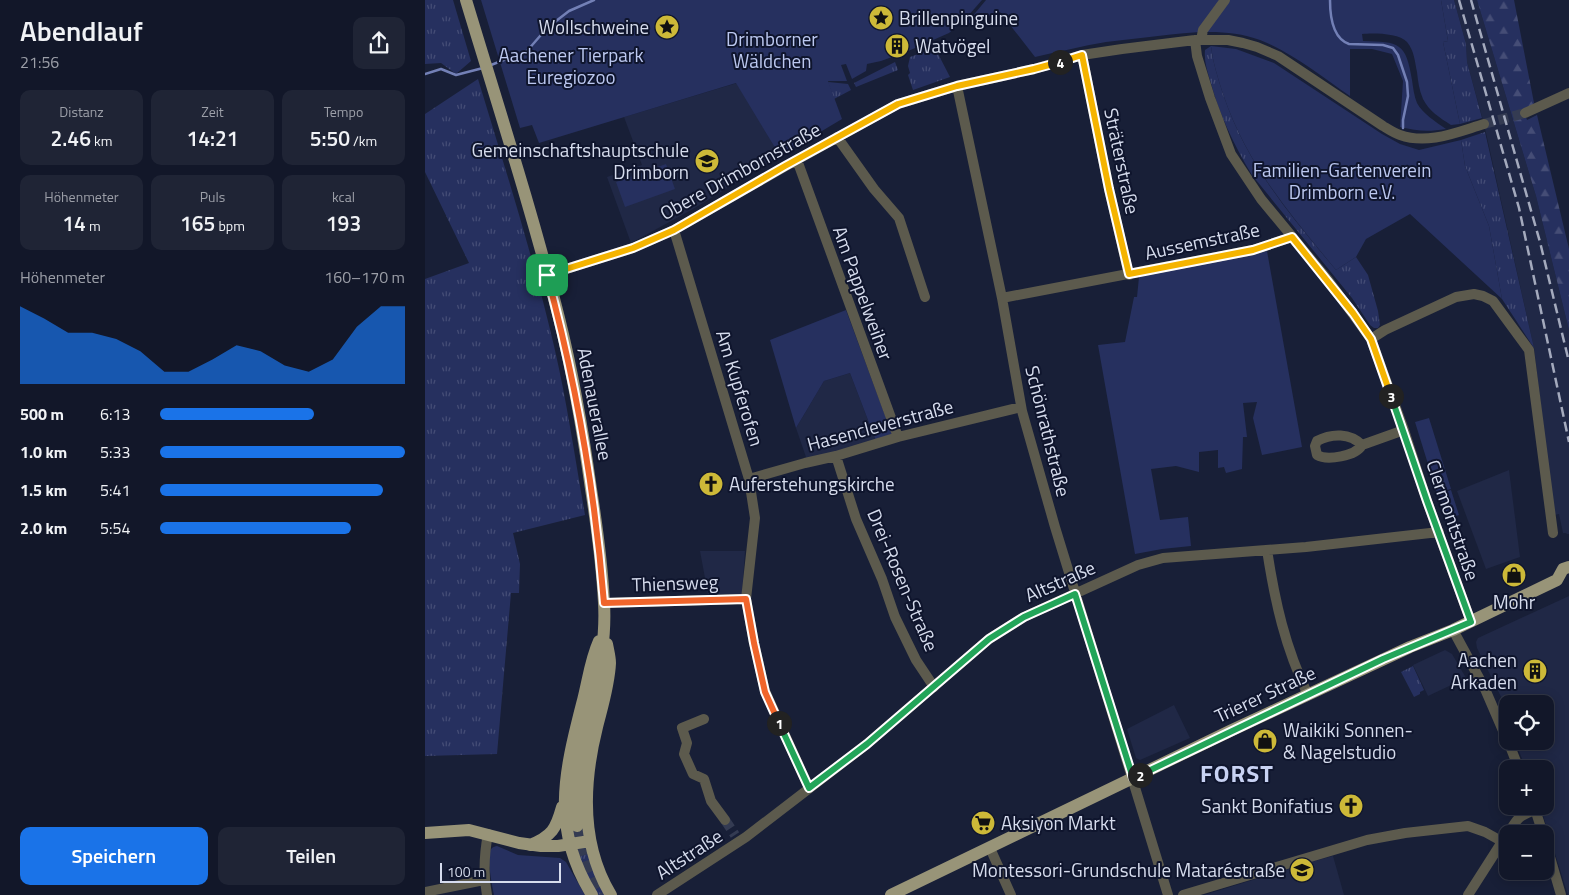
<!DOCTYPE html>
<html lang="de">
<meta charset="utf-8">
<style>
:root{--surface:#121729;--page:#1f2435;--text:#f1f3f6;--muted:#9c9fa8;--line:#313646;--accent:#1a73e8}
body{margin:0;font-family:"Titillium Web",sans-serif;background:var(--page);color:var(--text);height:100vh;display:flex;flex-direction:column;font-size:19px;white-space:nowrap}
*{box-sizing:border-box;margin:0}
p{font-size:16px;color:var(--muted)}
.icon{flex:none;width:28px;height:28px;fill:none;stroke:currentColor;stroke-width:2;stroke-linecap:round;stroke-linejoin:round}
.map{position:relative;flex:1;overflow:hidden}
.side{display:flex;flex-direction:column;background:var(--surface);width:425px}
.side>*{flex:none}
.fabs{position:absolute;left:1074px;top:695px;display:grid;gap:10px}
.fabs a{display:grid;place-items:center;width:55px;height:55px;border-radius:10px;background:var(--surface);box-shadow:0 2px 12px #0003,0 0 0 1px var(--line);font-size:25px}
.scale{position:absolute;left:15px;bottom:12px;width:121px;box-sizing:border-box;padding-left:5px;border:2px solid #d6dced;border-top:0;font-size:14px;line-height:18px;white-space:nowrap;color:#d6dced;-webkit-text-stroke:4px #0f152d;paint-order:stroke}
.pin{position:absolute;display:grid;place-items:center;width:42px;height:42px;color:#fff;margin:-21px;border-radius:10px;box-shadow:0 2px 8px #0006}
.km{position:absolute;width:25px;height:25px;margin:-12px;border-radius:50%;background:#222;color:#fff;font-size:14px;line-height:25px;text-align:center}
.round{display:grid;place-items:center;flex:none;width:52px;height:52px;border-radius:10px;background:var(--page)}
.overview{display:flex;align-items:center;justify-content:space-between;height:85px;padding:0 20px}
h1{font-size:28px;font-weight:600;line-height:38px}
.figures{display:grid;grid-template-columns:repeat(3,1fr);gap:8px;height:85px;padding:5px 20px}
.figures div{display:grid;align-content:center;border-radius:10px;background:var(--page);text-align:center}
.figures b{font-size:21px;font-weight:600}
.figures small{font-size:14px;font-weight:400}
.figures p{font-size:14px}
.chart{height:140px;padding:10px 20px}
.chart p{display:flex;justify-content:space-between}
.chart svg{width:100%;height:90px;margin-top:5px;fill:var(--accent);opacity:.7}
.button{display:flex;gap:10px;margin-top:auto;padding:10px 20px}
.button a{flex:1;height:58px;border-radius:10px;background:var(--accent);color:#fff;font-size:20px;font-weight:600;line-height:58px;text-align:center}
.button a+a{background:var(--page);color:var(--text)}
ul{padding:0 20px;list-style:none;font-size:16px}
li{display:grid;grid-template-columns:80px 60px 1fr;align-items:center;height:38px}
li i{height:12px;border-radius:6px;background:var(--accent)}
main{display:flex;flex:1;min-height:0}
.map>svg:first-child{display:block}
</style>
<main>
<section class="side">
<div class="overview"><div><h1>Abendlauf</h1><p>21:56</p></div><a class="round"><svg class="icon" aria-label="share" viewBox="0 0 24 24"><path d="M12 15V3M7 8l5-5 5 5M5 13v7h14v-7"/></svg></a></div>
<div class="figures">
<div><p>Distanz</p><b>2.46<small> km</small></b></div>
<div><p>Zeit</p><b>14:21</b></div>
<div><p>Tempo</p><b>5:50<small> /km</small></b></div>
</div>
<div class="figures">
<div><p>Höhenmeter</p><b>14<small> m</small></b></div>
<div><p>Puls</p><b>165<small> bpm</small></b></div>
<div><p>kcal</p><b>193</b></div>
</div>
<div class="chart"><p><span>Höhenmeter</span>160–170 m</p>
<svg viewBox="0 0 160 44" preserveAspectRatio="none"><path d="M0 44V6L10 12L20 19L30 19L40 22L50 28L60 38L70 38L80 32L90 25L100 28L110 35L120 38L130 32L140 16L150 6L160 6V44z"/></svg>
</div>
<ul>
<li><b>500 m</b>6:13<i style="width:63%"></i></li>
<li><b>1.0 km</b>5:33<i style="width:100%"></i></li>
<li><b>1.5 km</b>5:41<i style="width:91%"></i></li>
<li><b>2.0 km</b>5:54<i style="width:78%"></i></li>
</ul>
<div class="button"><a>Speichern</a><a>Teilen</a></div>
</section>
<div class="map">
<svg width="1144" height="895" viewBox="0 0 1144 895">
<defs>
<pattern id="grass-tufts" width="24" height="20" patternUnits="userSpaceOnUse" patternTransform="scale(1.25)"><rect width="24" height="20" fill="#26305f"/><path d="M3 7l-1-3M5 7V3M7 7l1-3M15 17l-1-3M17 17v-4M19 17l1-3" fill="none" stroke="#454d76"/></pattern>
<pattern id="forest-firs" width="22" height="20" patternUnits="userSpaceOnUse" patternTransform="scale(1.25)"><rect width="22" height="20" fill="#26305f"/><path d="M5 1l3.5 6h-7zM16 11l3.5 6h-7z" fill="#454d76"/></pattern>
</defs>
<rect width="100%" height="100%" fill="#181f37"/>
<path fill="#202846" d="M1029,0H1052L1111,196L1144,330V534H1142L1141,533H1138L1134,514L1129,515L1109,348L1059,124L1042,62L1041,44Z
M312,83L355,156L268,209L206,243L182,177L217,165L199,117Z
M425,373L451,441L382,460L371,428L399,381Z
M1084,470L1095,557L1061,569L1032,491Z
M275,551H320L317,595L283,594Z
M1144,596V895H1143L1115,806H1120V769H1101L1090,741H1120V704H1082V709L1052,648L1051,642L1053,638Z
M1020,650L1027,654L1041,678L1003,696L988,665Z
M749,705L765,738L715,760L711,758L702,729Z
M908,856L919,895H779L893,860Z"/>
<path fill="url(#grass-tufts)" d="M0,0H28L46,61L31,74L16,63L0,64Z
M1016,0H1029L1041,44L1042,62L1057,118L1035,124L1018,42L1023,41Z
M786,46C788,63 793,78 798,94C822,165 864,214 911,270L931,257L943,275L953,311L955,325L953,328H949L945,325L927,298L827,175C809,145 794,114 785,80C782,70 779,61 780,50Z
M510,48L525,77L488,90L483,75L485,73L483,66L485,57Z
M470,62L473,70L431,87L429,83Z
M53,79C80,168 108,256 129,346C142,402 150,458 160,515L88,533L95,564L94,593H86L72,754L0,756V279L44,263L0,172V114Z
M403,82L423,84L426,90L409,99Z
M1060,132L1109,348L1077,299L1064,226L1040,166L1036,140Z
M988,666L999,690L995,692V694L989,697L976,672Z
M155,847L160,849L181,895H172L164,884L152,850Z"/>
<path fill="url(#forest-firs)" d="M1052,0H1089L1109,103L1107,106L1098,109L1102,120L1112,115L1144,249V330L1111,196Z"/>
<path fill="#26305f" d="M56,0H557L543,16L524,33L481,52L456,61L442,64L441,71L427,79L421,64L416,65L422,81H403L417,119L355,156L311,83L114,143L107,125L95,128Z
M561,0H1016L1023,41L1018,42L1035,124L1026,125C1015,118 1004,111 998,99C994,90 993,81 992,72C990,62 989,50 982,42C974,33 948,33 937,34L938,41C974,42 981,42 987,80C988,87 989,96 992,103C997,113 1011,122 1021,129C1003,132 992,131 975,127L978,81L967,54L947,49H925V96C897,77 866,52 835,40C802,28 767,32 733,36C716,38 698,40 681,42C657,46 633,52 610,57L575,12L541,24Z
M786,46L811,49L849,63L957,134L975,144L994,150L1036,140L1040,166L1064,226L1077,299L985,214L941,239L931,257L911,270C865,214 822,165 798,94C793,78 788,63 786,46Z
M241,164L250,189L200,207L191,182Z
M842,251L877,447L837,455L828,418L832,402L818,403L822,437H818L817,469L801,473L799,467L793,468V450L774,452V472L751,466L726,469L735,520L763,517L766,546L737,549L710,554L673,345L700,342L709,297H712L714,277Z
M421,310L467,434L451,441L425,373L399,381L371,428L345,340Z
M1004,418L1026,489L1012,493L990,422Z
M1026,490L1034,515L1022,519L1014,494Z
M72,846L93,855L135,858L141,862L160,895H69C67,885 62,860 65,851C67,847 68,847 72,846Z"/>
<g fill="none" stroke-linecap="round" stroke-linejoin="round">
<path stroke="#7380b6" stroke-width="2.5" d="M905,0C905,16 907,38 924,44L958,45L968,48L973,55L982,82L983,96L978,120V128
M66,65L102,51L122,28L144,11L169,0
M0,74L16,69L31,75L58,68"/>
<path stroke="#343b52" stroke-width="10" stroke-dasharray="10 5" stroke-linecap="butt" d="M1059,124L1100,113
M300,820L310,835"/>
<path stroke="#343b52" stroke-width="12" stroke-dasharray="12 6" stroke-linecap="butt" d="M152,826C157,851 163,873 176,895"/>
<path stroke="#5c5a4d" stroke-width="10" d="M770,40L772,56L785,98L806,154L836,199L903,280L946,339L979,430L1002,501L1046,622
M776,40L778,30L800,0
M657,55L684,189L704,275
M532,86L577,298L597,411L630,527L743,895
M1100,113L1144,93
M412,137L449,189L474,218L500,297
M372,160L473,437
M249,230L324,479L330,518L321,599L329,643L340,691L384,788
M122,275L208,248L249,230L361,166L473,104L532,86L609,69L657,55L697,49L770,40H803L818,43L832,47L853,56L958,126C963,129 969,133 975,135C1003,145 1032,132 1059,124
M577,298L828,250L867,237
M946,339L960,330L1031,297L1049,294L1058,296L1068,301L1104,350L1128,533
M937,445C925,433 907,433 892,441L890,446L892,455C902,461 931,456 937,445L979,430
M411,456L431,519L457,579L470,617L491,660L509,687
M324,479L380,463L411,456L473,437L596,407
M842,550C850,602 860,647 883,695
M179,603L321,599
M1028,630L1060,689L1082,740
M279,719L257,728L262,743L259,754L268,774L279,779L286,801L300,820
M1083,741L1094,769
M1109,806L1118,834
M1083,834C1092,819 1093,816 1110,810
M1120,840L1136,895
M565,848L586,895
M0,892L59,880
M62,895C58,874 59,855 63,834
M232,895L321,837L442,744L564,639L599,617L713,565L738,558L881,547L1014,532
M758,895L942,840L980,833L1043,826L1060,832L1078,842
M1043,895L1082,834"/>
<path stroke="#989478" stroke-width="12" d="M41,0C73,106 107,211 134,318C148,374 158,432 166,489C172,527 177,565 179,603C181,635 176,665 169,696C164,714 159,731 156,749C151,775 150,800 152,826
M1132,580L1138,569L1144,567
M182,644C183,650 185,657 185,663C184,685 177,707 172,727C158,783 155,844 186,895
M0,833L44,830L94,843L116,846H133L165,841
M105,845C127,836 131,829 137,807
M167,895C126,829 139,774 157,704C163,682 165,661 174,641
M466,895L805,731L985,647L1028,630L1132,580"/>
<path stroke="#a4aabd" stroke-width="2.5" stroke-dasharray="10 5" stroke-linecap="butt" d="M1034,0L1094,208L1144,442
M1046,0L1115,242L1144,362"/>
</g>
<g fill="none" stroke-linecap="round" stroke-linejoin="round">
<defs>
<path id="split-1" d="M122,275C151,382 170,492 179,603L321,599L329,643L340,692L354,723"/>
<path id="split-2" d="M354,723L384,788L442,744L564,639L599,617L650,594L708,778L715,775"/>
<path id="split-3" d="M715,775L958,659L1046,622L1002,501L966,396"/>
<path id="split-4" d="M635,62L657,55L684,189L704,274L828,250L867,237L928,313L946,339L966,396"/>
<path id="split-5" d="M122,275L208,248L249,230L360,166L473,104L532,86L609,69L635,62"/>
</defs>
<use href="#split-1" stroke="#fff" stroke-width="10"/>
<use href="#split-2" stroke="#fff" stroke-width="10"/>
<use href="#split-3" stroke="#fff" stroke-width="10"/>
<use href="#split-4" stroke="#fff" stroke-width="10"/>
<use href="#split-5" stroke="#fff" stroke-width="10"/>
<use href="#split-1" stroke="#f0652b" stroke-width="6"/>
<use href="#split-2" stroke="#22a559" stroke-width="6"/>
<use href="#split-3" stroke="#22a559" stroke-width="6"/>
<use href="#split-4" stroke="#f5b400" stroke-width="6"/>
<use href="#split-5" stroke="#f5b400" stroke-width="6"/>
</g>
<defs>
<symbol id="sight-disc" viewBox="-11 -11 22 22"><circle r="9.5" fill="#cdb938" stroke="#0f152d"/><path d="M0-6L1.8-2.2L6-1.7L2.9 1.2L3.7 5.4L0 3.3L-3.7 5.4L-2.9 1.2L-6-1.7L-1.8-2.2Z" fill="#111"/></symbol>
<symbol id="building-disc" viewBox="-11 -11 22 22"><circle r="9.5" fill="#cdb938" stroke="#0f152d"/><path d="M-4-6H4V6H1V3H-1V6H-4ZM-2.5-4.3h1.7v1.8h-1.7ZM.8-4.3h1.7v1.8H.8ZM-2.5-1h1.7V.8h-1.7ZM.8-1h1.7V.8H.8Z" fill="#111"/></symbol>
<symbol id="school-disc" viewBox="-11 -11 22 22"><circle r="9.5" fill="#cdb938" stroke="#0f152d"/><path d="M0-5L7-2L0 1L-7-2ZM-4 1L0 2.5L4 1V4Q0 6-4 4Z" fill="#111"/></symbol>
<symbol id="church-disc" viewBox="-11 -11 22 22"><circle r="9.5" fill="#cdb938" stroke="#0f152d"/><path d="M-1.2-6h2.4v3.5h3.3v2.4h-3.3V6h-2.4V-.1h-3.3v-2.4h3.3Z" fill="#111"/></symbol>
<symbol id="shop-disc" viewBox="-11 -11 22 22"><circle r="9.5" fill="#cdb938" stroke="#0f152d"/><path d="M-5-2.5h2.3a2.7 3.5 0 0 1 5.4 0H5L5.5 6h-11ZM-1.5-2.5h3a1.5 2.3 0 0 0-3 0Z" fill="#111"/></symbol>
<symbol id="supermarket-disc" viewBox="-11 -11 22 22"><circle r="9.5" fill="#cdb938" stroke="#0f152d"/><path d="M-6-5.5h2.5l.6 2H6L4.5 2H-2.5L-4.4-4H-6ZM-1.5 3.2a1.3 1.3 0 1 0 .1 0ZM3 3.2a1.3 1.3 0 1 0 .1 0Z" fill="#111"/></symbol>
</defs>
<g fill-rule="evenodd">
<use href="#sight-disc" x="442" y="4" width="28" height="28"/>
<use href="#sight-disc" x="228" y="13" width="28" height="28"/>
<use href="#building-disc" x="458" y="32" width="28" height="28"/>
<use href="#school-disc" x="268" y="147" width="28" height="28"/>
<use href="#church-disc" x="272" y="470" width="28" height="28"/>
<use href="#shop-disc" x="1075" y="561" width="28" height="28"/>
<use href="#building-disc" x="1096" y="657" width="28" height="28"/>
<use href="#shop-disc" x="826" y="727" width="28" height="28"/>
<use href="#church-disc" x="912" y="792" width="28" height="28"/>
<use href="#supermarket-disc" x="544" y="809" width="28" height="28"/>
<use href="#school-disc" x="863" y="856" width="28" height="28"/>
</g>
<g text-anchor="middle" stroke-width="4" stroke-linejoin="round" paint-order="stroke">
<g font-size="19" fill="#d6dced" stroke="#0f152d" text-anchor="start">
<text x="474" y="25">Brillenpinguine</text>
<text x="224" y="34" text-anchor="end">Wollschweine</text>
<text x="490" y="53">Watvögel</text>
<text x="264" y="157" text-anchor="end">Gemeinschaftshauptschule<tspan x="264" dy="22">Drimborn</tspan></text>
<text x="304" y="491">Auferstehungskirche</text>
<text x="1089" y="609" text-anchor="middle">Mohr</text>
<text x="1092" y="667" text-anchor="end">Aachen<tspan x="1092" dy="22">Arkaden</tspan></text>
<text x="858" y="737">Waikiki Sonnen-<tspan x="858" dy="22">&amp; Nagelstudio</tspan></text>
<text x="908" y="813" text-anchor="end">Sankt Bonifatius</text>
<text x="576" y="830">Aksiyon Markt</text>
<text x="860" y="877" text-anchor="end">Montessori-Grundschule Mataréstraße</text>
</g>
<g font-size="19" fill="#bcc8f0" stroke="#0f152d">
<text x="347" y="46">Drimborner<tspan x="347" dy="22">Wäldchen</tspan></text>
<text x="146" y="62">Aachener Tierpark<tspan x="146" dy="22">Euregiozoo</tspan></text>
<text x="917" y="177">Familien-Gartenverein<tspan x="917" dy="22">Drimborn e.V.</tspan></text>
</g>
<g font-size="19" fill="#d6dced" stroke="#0f152d">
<text transform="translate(697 161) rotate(78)" y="7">Sträterstraße</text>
<text transform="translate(315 171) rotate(-29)" y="7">Obere Drimbornstraße</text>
<text transform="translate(777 241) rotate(-12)" y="7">Aussemstraße</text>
<text transform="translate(438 293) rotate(70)" y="7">Am Pappelweiher</text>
<text transform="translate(315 388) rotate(73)" y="7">Am Kupferofen</text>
<text transform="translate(170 404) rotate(79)" y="7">Adenauerallee</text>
<text transform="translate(455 425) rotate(-15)" y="7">Hasencleverstraße</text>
<text transform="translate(623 431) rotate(76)" y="7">Schönrathstraße</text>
<text transform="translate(1028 520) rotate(71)" y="7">Clermontstraße</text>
<text transform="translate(478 580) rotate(67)" y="7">Drei-Rosen-Straße</text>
<text transform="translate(635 581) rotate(-24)" y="7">Altstraße</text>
<text transform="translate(250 583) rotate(-2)" y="7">Thiensweg</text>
<text transform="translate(840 694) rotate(-25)" y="7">Trierer Straße</text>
<text transform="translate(264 854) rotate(-33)" y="7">Altstraße</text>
</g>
<g font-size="24" font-weight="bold" letter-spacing="1" fill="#c8d2f3" stroke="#0f152d">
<text x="812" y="782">FORST</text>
</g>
</g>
</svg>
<div class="fabs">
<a><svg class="icon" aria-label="locate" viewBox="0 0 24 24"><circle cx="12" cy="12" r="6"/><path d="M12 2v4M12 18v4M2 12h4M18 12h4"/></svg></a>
<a>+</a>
<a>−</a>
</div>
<div class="scale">100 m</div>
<div class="pin" style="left:122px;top:275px;background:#1e9e55"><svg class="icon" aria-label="arrive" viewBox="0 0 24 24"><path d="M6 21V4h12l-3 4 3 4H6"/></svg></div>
<b class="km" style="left:354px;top:723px">1</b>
<b class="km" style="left:715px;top:775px">2</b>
<b class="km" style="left:966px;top:396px">3</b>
<b class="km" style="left:635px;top:62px">4</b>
</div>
</main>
